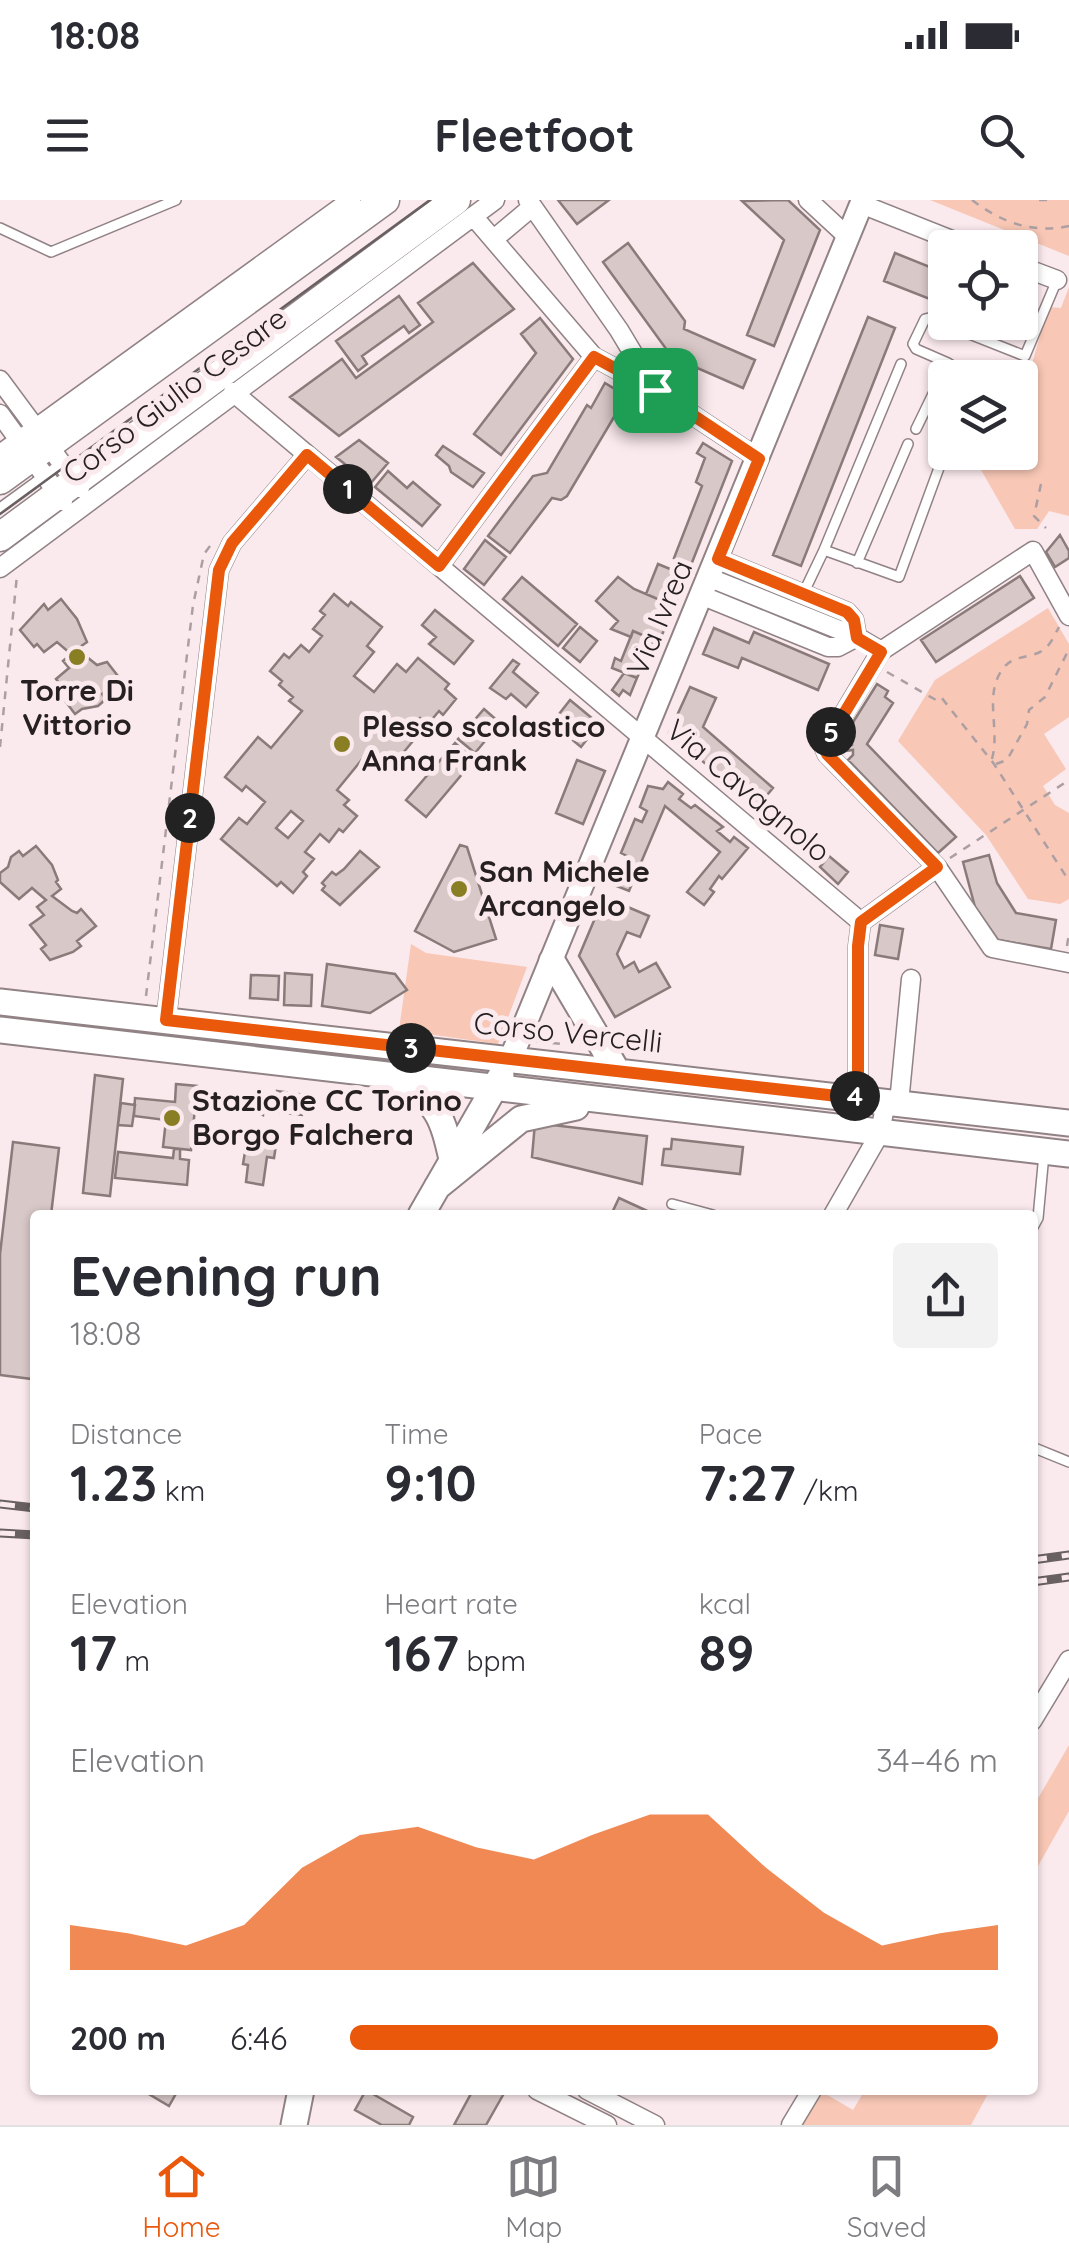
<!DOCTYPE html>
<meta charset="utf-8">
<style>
:root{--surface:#fff;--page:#f2f2f3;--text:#2b2b33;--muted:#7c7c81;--line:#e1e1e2;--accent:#ea580c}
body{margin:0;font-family:Quicksand,sans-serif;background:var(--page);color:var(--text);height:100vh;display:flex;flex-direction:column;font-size:38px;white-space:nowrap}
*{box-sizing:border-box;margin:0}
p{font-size:32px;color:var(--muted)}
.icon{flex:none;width:55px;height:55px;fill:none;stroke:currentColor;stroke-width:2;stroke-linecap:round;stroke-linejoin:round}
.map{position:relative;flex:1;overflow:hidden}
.drawer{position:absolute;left:30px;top:1010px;width:1008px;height:885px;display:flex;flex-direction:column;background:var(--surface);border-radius:10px;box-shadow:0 2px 8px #0004}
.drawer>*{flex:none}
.tools{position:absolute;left:928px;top:30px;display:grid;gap:20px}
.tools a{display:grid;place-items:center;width:110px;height:110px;border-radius:10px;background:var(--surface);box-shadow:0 2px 8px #0004;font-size:50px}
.pin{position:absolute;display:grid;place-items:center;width:85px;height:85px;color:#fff;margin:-42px;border-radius:20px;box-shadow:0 5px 15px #0006}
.km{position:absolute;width:50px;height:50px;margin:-25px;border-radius:50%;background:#222;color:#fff;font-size:28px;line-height:50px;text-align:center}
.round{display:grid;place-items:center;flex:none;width:105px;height:105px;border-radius:10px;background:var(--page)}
.head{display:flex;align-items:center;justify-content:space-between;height:170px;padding:0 40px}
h1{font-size:55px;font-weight:700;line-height:75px}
.figures{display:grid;grid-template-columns:repeat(3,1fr);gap:15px;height:170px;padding:10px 40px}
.figures div{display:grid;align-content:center}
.figures b{font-size:50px;font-weight:700}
.figures small{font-size:28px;font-weight:400}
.figures p{font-size:28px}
.chart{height:280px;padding:20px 40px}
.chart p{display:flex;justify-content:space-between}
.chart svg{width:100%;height:180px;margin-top:10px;fill:var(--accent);opacity:.7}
ul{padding:0 40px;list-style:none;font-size:32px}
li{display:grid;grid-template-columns:160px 120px 1fr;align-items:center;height:75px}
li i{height:25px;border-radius:12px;background:var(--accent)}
.status{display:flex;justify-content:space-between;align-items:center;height:70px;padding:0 50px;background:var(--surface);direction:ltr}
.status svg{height:28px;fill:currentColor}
header{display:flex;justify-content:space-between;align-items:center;height:130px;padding:0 40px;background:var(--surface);font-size:45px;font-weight:700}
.dock{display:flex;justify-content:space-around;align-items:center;height:140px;border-top:2px solid var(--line);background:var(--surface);font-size:28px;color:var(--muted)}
.dock a{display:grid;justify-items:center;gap:5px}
.dock .selected{color:var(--accent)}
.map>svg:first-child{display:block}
</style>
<div class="status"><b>18:08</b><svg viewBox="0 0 49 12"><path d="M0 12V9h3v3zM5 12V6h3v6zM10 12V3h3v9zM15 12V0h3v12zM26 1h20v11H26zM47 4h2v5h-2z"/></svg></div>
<header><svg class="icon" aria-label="menu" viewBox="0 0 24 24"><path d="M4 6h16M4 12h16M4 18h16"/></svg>Fleetfoot<svg class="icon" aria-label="search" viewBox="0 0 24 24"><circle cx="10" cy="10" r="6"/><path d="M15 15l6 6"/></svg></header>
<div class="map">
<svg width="1069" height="1925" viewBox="0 0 1069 1925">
<rect width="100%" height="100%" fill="#fae9ed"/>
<path fill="#f8c7b5" d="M930,0H1069V56Z
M1069,87V316L1049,311L1037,329H1015L977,263L983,253L1020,252V186L1032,164L1048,107L1061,108Z
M1048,408L1069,444V517L1044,534L1066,569L1043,586L1055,605L1069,613V699L1060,704L1028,699L986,635L898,541L935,480Z
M411,744L426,753L527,767L498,844L399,830Z
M1069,1545V1611L1033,1675V1607Z
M819,1890L853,1910L865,1890H990L971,1925H799Z"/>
<path fill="#d8c8c7" stroke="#8a7b7a" stroke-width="2.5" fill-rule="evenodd" d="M558,0H609L577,24Z
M788,0L820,30L774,146L747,135L784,40L742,1Z
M628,43L685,121L684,129L755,160L743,188L672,157L603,62Z
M895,53L945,73V105L884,81Z
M473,63L514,109L339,236L290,197L342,159L356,178L433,122L418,103Z
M399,96L420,125L409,133L404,126L362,156L367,164L358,171L336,141Z
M1020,103L1031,108L1020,135L988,122H1020Z
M868,117L895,128L801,366L773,355Z
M540,118L573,159L501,255L474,234L536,153L521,134Z
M605,183L618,191L622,199L620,207L567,296L561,300L552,298L510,353L488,336L533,276L547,273L587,205L591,208Z
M359,240L388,263L370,284L336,257Z
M703,243L732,261L691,365L674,358L702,286L696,282L705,258L697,253Z
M443,246L484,273L473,287L451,272L449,266L436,255Z
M388,271L407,288L413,282L440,305L422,326L375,287Z
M1060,335L1069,351V358L1055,367L1046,352Z
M485,340L506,357L484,385L464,369Z
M658,364L687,376L674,406L646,394Z
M1020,376L1034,398L936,462L921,440Z
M522,377L577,424L558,446L503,399Z
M618,377L634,389L674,406L659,442L633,431L631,437L611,429L618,421L596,401Z
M334,394L348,406L351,402L382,427L367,446L374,452L354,476L374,492L397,464L406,472L418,458L449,484L445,489L456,499L443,515L439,511L428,524L420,518L406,535L413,541L403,553L408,557L394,574L381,563L377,567L364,557L337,590L349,600L344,605L357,616L343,632L339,629L329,642L320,634L305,652L314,659L303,672L307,676L293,693L281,682L277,686L221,639L239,618L247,624L265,602L246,586L242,591L225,577L258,537L271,548L302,511L289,501L293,497L279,485L282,481L270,471L284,454L289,458L301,445L309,452L322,436L313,429L325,415L320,411ZM291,611L303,621L288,638L276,628Z
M61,399L77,419L87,442L77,449L97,465L107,462L121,480L102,494L106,499L98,506L82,509L75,514L66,502L71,499L56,479L69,468L63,461L71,454L57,442L44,452L37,444L34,447L20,430L44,404L48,410Z
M435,410L473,441L454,464L429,444L436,437L422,425Z
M580,427L597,441L580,462L563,448Z
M714,428L749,443L754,432L829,464L818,490L742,458L738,468L703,454Z
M633,431L654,440L637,478L612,468L615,458L621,461Z
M513,460L519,464L513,472L538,493L526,507L511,494L506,499L490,488Z
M624,473L637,478L630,495L623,490L619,496L612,490Z
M877,484L888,491L885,497L893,503L867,544L956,637L938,653L848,560L853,555V550L845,551V546L852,545V540L845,535Z
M690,487L716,498L703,527L773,588L757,607L669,533Z
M570,500L599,524L581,547L552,523Z
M484,509L500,523L475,553L458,539Z
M455,543L474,560L426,617L406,600Z
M577,560L605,571L583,624L556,613Z
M668,582L683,594L679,599L691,608L695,605L723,627L717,631L730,642L734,637L748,648L722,679L719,676L710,689L714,692L704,705L687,692L720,652L665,606L629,691L609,683L616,666L622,668L627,656L621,653L635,619L642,622L647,611L640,607L648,586L663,589Z
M460,645L467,647L496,739L454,752L415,731Z
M36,646L52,665L58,680L56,682L61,689L52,696L72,711L77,713L81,709L96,726L77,741L81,746L73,752L50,760L41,749L46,745L30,725L44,715L37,707L46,700L32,688L19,699L0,682V673L8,667L11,657L19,651L23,656Z
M360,651L379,667L340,705L322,690L325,686L322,683L332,672L336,675L344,669Z
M989,655L997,683L1016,713L1056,720L1051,749L998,740L975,707L963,662Z
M829,656L848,672L838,684L820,667Z
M604,697L649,716L640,737L627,732L617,754L624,768L634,762L639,772L656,763L670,787L615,817L579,756Z
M880,725L903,729L898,759L875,755Z
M327,764L395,774L407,790L370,813L322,806Z
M285,773L312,775L311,806L284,805Z
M251,775L279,776L278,800L250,798Z
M95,875L123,879L110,996L83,993Z
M176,884L197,886L191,950L163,947L166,920L134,916L135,898L175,902Z
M277,891L312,896L302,915L274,912Z
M251,893L265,895L263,915L249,908Z
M121,903L135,905L132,926L118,925Z
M535,923L647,936L642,984L532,957Z
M672,939L743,947L740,974L662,965L664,949H671Z
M247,940L276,945L274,958L267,957L263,985L246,982L248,965L243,964Z
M13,942L59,948L51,1015H35V1150L32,1179L0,1175V1054Z
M174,949H180V959L189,960L187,985L115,978L118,952L173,958Z
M619,998L656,1015H611Z
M142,1890H178L169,1906Z
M366,1890L413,1917L409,1925H382L355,1910Z
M473,1890H494L503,1895L486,1925H454Z"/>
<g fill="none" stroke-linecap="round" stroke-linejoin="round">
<defs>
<path id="service" d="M0,28L51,52L176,0
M948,163L972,178
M916,229L948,163L916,149L913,144L925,119L929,118L1025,156L1057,80
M0,308L62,263
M824,350L899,377L943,257
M857,363L908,244
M803,394L824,350L901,164
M672,1004L713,1015
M1032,1029L1038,1018L1044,954
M1032,1247L1069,1262"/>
<path id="minor" d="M528,0L619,130L655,190
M808,0L848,37
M861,4L972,48
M473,16L594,157L655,190L759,259
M494,39L532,7
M1020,66L1057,80
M0,180L80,288
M233,192L861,722L858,746V878L855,898
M0,214L63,301
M0,254L351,0
M439,366L594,157
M0,368L495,0
M710,378L857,437L881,451
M703,396L828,447H838L857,437L854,420L847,412L718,359
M1069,416L1033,351L881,451L824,547L827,554L937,667L992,748L1069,763
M861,722L937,667
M166,820L219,370L232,343L307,255
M899,903L911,779
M833,1015L880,933L886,901
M1032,1521L1069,1460
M537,1890L607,1925
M587,1890L655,1925
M791,1925L812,1890"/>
<path id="tertiary" d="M511,858L863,0"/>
<path id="secondary" d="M552,761L617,871
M0,802L1069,923
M0,830L1069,954
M399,883C438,900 443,920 452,959
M437,987L521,919L576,907
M421,1015L501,876
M294,1925L301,1890"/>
<path id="primary" d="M0,280L385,0
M0,337L456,0"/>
</defs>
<use href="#service" stroke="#908285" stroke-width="12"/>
<use href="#minor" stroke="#908285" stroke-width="21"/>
<use href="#tertiary" stroke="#908285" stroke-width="26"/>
<use href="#secondary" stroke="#908285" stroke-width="29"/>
<use href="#primary" stroke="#908285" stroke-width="31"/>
<path stroke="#ac9fa3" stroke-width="2.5" stroke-dasharray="8 8" stroke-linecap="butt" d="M972,0C1001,22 1032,34 1069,26
M1039,0H1054
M1041,284L1034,316L1046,328
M887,472L936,500L941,497L994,564L1069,681
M0,547L17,375
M992,559C1000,530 985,499 1000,473C1010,455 1025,459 1040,452C1050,447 1054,436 1059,427
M996,564L1007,560L1027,524L1029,510L1045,497L1069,449
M950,658L1069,580
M1067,746L1069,733
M146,796L193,405L204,354L213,342
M536,841L578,846"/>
<use href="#service" stroke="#fff" stroke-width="9"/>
<use href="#minor" stroke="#fff" stroke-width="18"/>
<use href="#tertiary" stroke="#fff" stroke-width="22"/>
<use href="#secondary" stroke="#fff" stroke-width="25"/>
<use href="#primary" stroke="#fff" stroke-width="28"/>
<path stroke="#696062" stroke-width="2.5" d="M0,314L430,0"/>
<defs>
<path id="rail" d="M0,1304L35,1308
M0,1333L35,1335
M1032,1360L1069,1355
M1032,1382L1069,1377"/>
</defs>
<use href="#rail" stroke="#696062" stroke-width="9"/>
<use href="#rail" stroke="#fae9ed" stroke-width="5" stroke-dasharray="15" stroke-linecap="butt"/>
</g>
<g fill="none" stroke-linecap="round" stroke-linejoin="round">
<defs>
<path id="route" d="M594,157L655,190L759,259L718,359L847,412L854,420L857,438L881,452L824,547L827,554L937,667L861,722L858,746V878L855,898L166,820L219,370L232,343L307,255L439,366Z"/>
</defs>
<use href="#route" stroke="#fff" stroke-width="20"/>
<use href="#route" stroke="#ea580c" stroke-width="12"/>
</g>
<g fill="#8a7e24" stroke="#fae9ed" stroke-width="4">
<circle cx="77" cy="457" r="10"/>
<circle cx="342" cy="544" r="10"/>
<circle cx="459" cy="689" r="10"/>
<circle cx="172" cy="918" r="10"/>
</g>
<g text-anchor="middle" stroke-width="10" stroke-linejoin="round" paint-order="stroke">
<g font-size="30" fill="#262022" stroke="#fae9ed">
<text transform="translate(175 196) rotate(-37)" y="10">Corso Giulio Cesare</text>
<text transform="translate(660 418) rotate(-67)" y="10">Via Ivrea</text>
<text transform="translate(748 591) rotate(40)" y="10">Via Cavagnolo</text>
<text transform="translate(568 833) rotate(6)" y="10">Corso Vercelli</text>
</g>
<g font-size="30" font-weight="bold" fill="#262022" stroke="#fae9ed" text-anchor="start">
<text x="77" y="501" text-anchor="middle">Torre Di<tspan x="77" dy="34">Vittorio</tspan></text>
<text x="362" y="537">Plesso scolastico<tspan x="362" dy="34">Anna Frank</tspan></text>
<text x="479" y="682">San Michele<tspan x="479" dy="34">Arcangelo</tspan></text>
<text x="192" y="911">Stazione CC Torino<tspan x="192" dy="34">Borgo Falchera</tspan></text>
</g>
</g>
</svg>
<div class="tools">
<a><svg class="icon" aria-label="locate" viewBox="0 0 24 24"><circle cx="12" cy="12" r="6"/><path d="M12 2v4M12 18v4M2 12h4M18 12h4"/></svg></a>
<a><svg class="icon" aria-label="layers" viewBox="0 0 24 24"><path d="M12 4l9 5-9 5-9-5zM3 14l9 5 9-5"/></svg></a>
</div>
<div class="pin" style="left:655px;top:190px;background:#1e9e55"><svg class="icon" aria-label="arrive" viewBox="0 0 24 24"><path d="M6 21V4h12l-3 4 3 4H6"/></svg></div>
<b class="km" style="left:348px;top:289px">1</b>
<b class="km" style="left:190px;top:618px">2</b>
<b class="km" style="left:411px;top:848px">3</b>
<b class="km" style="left:855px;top:896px">4</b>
<b class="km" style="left:831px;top:532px">5</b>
<section class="drawer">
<div class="head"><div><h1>Evening run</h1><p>18:08</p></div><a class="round"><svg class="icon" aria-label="share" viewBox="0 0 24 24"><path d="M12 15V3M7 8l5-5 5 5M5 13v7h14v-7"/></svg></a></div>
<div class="figures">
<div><p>Distance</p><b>1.23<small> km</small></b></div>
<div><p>Time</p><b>9:10</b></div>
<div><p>Pace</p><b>7:27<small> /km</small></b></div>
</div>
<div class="figures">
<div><p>Elevation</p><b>17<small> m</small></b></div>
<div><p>Heart rate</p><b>167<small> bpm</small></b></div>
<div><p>kcal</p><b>89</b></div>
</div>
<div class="chart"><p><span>Elevation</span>34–46 m</p>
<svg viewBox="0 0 160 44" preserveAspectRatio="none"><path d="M0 44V33L10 35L20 38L30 33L40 19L50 11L60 9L70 14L80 17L90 11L100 6L110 6L120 19L130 30L140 38L150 35L160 33V44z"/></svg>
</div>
<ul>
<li><b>200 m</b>6:46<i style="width:100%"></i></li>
</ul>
</section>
</div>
<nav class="dock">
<a class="selected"><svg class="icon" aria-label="home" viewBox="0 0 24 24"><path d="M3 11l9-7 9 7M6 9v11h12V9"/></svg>Home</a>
<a><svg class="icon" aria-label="map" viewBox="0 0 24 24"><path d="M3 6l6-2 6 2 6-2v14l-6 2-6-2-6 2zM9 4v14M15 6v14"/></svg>Map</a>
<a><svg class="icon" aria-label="saved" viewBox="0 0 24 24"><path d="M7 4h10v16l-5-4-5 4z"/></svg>Saved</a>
</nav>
